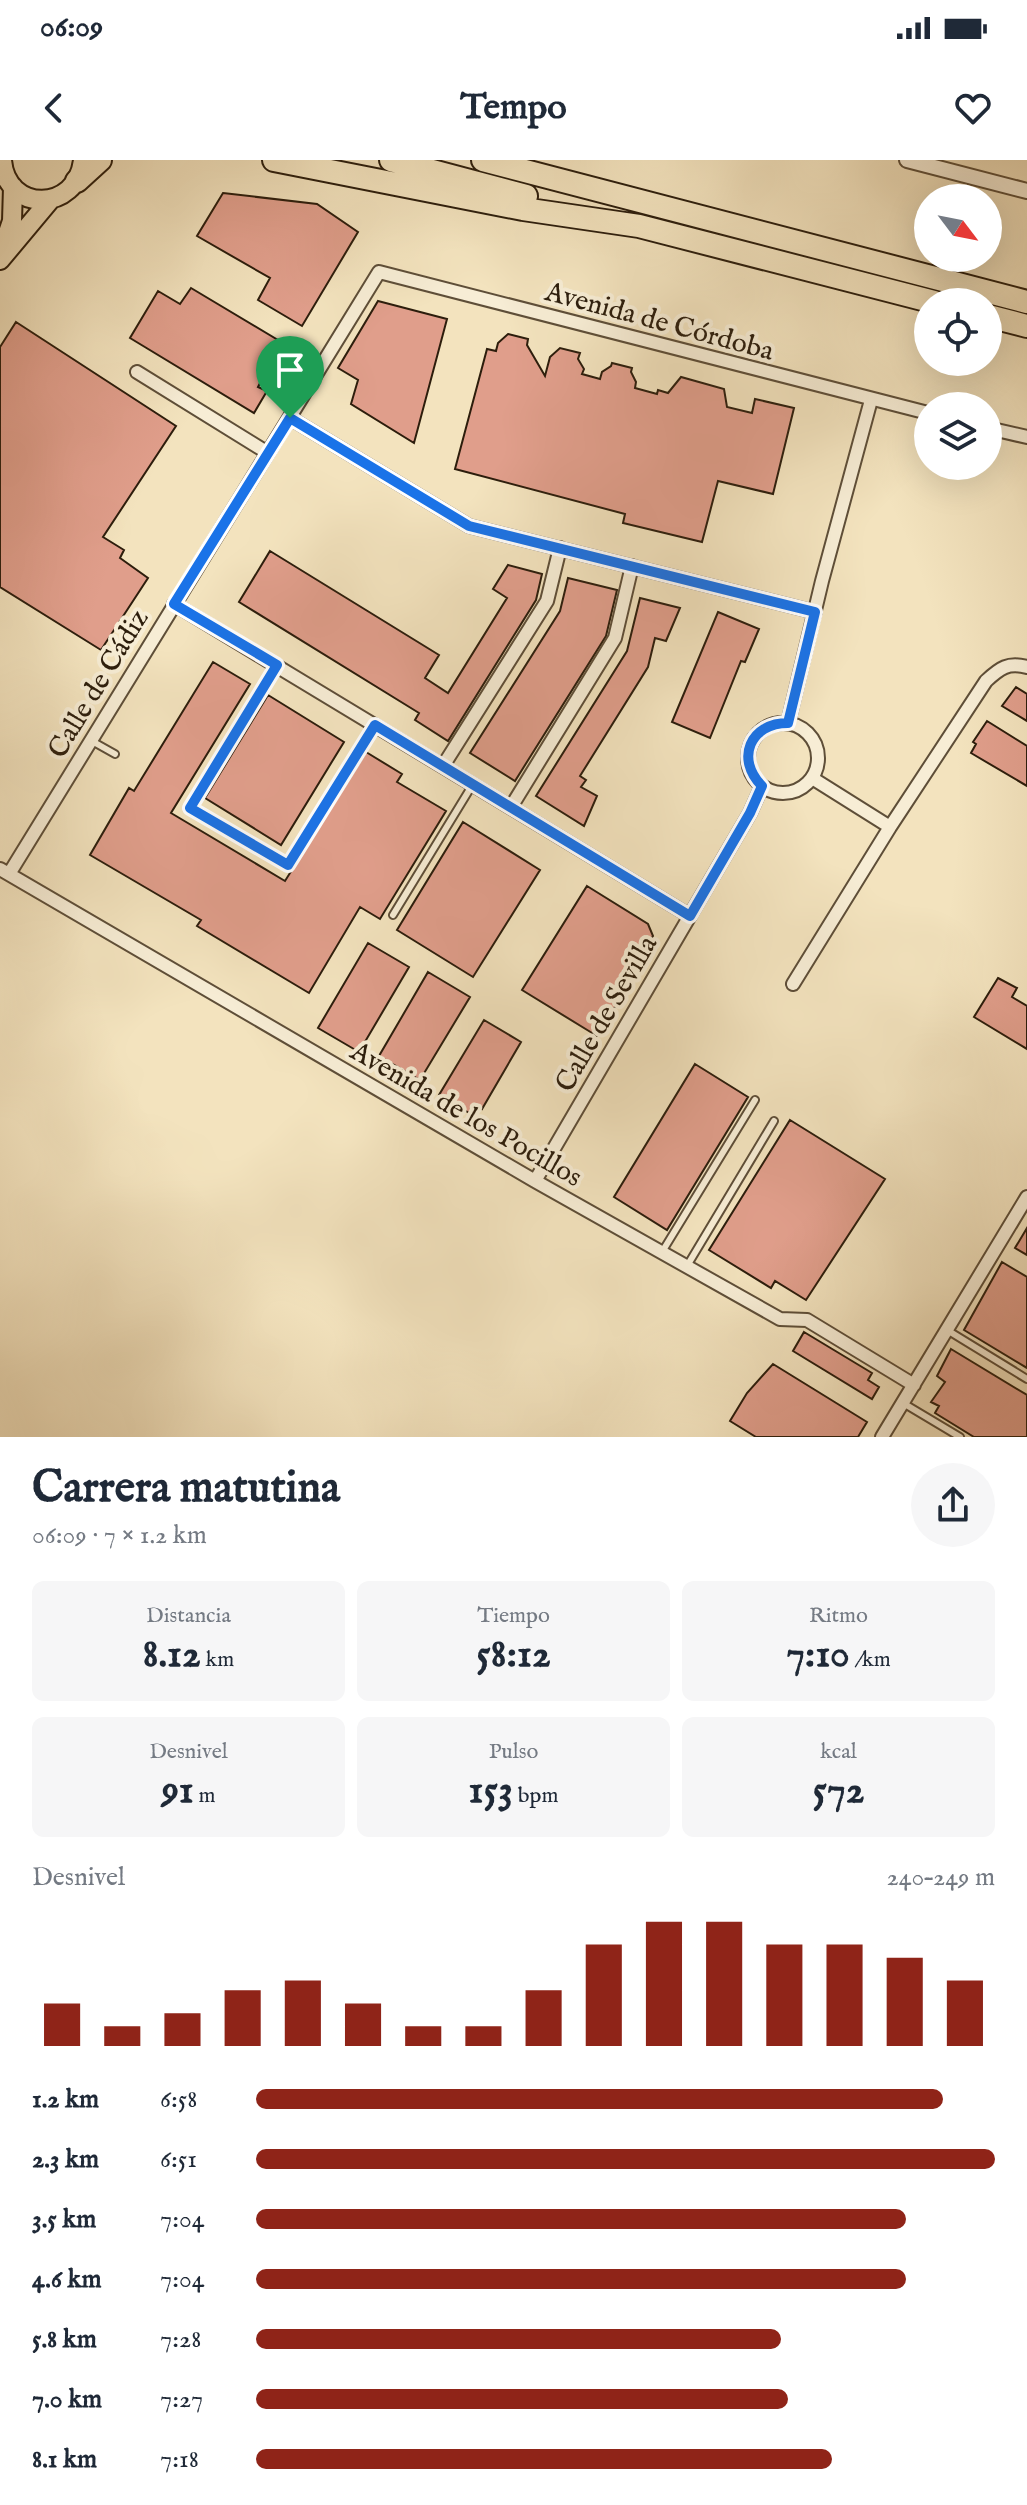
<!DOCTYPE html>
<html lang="es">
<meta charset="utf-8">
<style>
:root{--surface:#fff;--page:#f6f6f7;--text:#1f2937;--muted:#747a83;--accent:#8f2418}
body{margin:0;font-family:"IM FELL English",serif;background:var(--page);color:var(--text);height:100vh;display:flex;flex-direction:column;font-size:30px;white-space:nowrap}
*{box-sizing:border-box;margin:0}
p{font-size:26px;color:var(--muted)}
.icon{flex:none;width:44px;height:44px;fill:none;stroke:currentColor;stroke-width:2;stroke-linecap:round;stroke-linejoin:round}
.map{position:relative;height:1277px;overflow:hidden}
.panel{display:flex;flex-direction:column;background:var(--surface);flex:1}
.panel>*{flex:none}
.needle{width:52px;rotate:122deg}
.controls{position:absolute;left:914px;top:24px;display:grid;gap:16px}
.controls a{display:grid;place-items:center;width:88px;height:88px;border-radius:50%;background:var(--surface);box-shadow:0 8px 32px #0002;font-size:40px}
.pin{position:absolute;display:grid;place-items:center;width:68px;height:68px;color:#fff;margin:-82px -34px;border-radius:50% 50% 50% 0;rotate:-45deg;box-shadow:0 0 8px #0007}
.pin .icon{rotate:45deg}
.round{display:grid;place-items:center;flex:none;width:84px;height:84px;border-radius:42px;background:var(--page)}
.summary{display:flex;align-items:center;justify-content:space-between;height:136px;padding:0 32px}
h1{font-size:44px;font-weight:800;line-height:60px}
.metrics{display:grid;grid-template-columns:repeat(3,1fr);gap:12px;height:136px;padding:8px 32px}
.metrics div{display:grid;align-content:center;border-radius:12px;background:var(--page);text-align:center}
.metrics b{font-size:40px;font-weight:800}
.metrics small{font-size:22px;font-weight:400}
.metrics p{font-size:22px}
.chart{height:224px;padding:16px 32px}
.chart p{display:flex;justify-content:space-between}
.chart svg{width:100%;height:144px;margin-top:8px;stroke:var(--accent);stroke-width:6}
ul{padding:0 32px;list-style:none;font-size:26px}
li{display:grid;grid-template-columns:128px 96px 1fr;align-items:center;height:60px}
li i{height:20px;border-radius:10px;background:var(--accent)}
.status{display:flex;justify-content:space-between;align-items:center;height:56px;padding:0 40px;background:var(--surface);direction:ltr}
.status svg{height:22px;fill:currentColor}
header{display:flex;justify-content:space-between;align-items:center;height:104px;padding:0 32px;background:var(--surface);font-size:36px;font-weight:800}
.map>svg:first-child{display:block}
</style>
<div class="status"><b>06:09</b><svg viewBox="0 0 49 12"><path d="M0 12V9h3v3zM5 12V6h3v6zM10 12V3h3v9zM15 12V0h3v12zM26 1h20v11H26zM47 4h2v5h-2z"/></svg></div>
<header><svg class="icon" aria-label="back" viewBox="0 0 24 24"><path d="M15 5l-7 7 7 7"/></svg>Tempo<svg class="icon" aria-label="heart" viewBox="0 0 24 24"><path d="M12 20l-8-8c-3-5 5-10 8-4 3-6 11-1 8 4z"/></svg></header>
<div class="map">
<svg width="1027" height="1277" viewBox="0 0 1027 1277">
<rect width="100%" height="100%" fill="#f3e3be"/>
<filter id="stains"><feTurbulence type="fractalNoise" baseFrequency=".0025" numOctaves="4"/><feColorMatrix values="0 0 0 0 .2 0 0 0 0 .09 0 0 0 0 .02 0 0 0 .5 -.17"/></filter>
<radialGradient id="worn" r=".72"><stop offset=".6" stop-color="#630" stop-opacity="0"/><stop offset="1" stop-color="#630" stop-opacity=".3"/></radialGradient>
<path fill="#e09e8b" stroke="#2c1d0c" stroke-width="2" d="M223,33L317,44L358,72L302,166L258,140L270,118L197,76Z
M191,128L293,189L279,212L269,206L258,227L267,231L254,253L130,178L158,131L180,144Z
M378,141L447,159L414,283L351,244L358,220L338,208Z
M16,162L176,266L103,377L124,390L120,398L148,418L101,490L0,427V187Z
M508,174L528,179L527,185L545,216L550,197L560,188L580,193L578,199L584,209L582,214L600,219L602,212L611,206L612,203L632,208L631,212L636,222L635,228L657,234L658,230L668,233L681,217L724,229L727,247L752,253L755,239L794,248L773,334L718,321L702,382L623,363L625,354L455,309L487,189L496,191L498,183Z
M270,391L439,495L425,518L448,533L507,438L493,429L508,405L542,414L536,440L448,581L415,560L419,553L239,442Z
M568,418L617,430L606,476L515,621L470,593L560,451Z
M640,438L680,448L666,481L655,478L648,507L580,616L586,620L581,627L597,636L584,666L536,636L627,491Z
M718,452L759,469L745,502L741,501L710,578L672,562Z
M213,502L250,524L171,653L285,721L366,592L402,614L397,622L446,651L380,759L360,747L309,833L197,766L201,760L90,695L129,628L134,631Z
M1016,527L1027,534V561L1002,546Z
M268,535L344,582L281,685L205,638Z
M987,561L1027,586V626L971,593L976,584L973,582Z
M463,662L540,710L473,817L397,770Z
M587,726L648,764L653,776L637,802L641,805L597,876L522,830Z
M368,783L409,807L359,892L318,868Z
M428,812L470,837L420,920L379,896Z
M998,818L1017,828L1012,837L1027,846V889L974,857Z
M484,860L521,882L482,949L477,946L471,954L439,935Z
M695,904L748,937L667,1070L614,1037Z
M790,960L885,1019L806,1140L775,1121L771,1128L709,1090Z
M1027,1068V1095L1015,1088Z
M1002,1102L1027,1117V1208L964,1170Z
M804,1172L872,1213L868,1220L879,1227L872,1239L793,1191Z
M951,1189L1027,1235V1277H974L935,1253L939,1246L931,1242L945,1222L937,1216Z
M773,1204L867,1262L858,1277H756L730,1261L747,1233Z"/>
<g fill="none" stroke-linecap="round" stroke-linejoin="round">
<defs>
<path id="service" d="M277,507L190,648L288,705L375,565
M90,580L115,594
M393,755L473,624
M662,1092L755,940
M687,1106L774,961
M947,1170L1027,1219
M903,1243L960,1277"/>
<path id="minor" d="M137,212L268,293
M290,258L469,366L815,452
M988,268L1027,277
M174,444L690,756
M748 598a35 35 0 1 1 70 0a35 35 0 1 1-70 0Z
M788,563L822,421L871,240
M443,606L547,441L560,388
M812,618L890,667
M511,647L615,478L632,406
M0,709L535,1021L780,1159L807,1160L914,1225
M9,714L379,112L928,253
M793,824L890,667L986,521C1000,508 1008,502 1027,507
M535,1021L750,653L762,626
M882,1277L1027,1037"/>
<path id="tertiary" d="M907,0L1027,31"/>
<path id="primary" d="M2,0C6,53 77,53 83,0
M3,87L12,61L13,27
M0,100L51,39"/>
<path id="motorway" d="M274,0L523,49L639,66L934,142
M391,0L526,36
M483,0L1027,142
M77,21L100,0
M988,156L1027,166"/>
</defs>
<use href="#service" stroke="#5e4e38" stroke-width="10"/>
<use href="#minor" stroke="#5e4e38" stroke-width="16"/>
<use href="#tertiary" stroke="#5e4e38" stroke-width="18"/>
<use href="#primary" stroke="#2c1d0c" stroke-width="22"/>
<use href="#motorway" stroke="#2c1d0c" stroke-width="26"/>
<use href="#service" stroke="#f7edd5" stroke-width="6"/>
<use href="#minor" stroke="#f7edd5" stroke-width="12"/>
<use href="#tertiary" stroke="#f7edd5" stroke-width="14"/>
<use href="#primary" stroke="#f3e3be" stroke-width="18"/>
<use href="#motorway" stroke="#f3e3be" stroke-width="22"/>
</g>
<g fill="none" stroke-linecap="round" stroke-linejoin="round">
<defs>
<path id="route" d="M290,258L469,366L815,452L788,563C750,563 735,599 762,626L750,653L690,756L375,565L288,705L190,648L277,505L174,444Z"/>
</defs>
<use href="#route" stroke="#fff" stroke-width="16"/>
<use href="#route" stroke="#1a73e8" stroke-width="10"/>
</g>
<g text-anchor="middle" stroke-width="8" stroke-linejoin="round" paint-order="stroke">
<g font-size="28" fill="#2c1d0c" stroke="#f7edd5">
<text transform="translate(660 160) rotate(15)" y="10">Avenida de Córdoba</text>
<text transform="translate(97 523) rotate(-59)" y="10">Calle de Cádiz</text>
<text transform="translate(605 853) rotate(-60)" y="10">Calle de Sevilla</text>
<text transform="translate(467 953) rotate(30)" y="10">Avenida de los Pocillos</text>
</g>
</g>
<rect width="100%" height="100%" filter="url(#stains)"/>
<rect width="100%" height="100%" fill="url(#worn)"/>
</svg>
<div class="controls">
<a><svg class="needle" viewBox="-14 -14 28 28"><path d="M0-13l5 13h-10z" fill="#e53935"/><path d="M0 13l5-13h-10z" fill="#747a83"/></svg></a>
<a><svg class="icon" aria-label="locate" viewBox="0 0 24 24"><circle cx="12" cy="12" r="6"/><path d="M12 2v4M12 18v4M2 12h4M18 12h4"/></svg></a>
<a><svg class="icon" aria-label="layers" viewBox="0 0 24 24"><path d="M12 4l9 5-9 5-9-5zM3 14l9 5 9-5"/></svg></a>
</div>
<div class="pin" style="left:290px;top:258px;background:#1e9e55"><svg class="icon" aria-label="arrive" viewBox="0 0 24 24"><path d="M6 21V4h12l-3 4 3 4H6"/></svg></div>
</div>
<section class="panel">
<div class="summary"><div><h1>Carrera matutina</h1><p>06:09 · 7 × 1.2 km</p></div><a class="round"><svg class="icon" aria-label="share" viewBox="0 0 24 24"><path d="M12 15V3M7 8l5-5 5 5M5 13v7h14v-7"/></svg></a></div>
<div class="metrics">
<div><p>Distancia</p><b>8.12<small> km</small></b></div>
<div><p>Tiempo</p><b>58:12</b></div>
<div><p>Ritmo</p><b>7:10<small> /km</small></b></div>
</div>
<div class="metrics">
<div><p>Desnivel</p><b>91<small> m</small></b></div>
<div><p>Pulso</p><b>153<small> bpm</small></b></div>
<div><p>kcal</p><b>572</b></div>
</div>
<div class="chart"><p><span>Desnivel</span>240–249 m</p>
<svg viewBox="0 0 160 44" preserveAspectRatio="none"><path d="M5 44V31M15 44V38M25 44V34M35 44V27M45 44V24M55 44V31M65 44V38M75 44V38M85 44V27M95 44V13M105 44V6M115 44V6M125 44V13M135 44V13M145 44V17M155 44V24"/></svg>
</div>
<ul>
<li><b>1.2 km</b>6:58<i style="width:93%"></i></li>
<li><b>2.3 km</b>6:51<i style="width:100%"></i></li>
<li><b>3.5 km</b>7:04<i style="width:88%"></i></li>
<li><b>4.6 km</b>7:04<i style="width:88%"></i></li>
<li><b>5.8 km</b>7:28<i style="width:71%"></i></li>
<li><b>7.0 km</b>7:27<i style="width:72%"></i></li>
<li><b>8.1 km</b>7:18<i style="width:78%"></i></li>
</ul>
</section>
